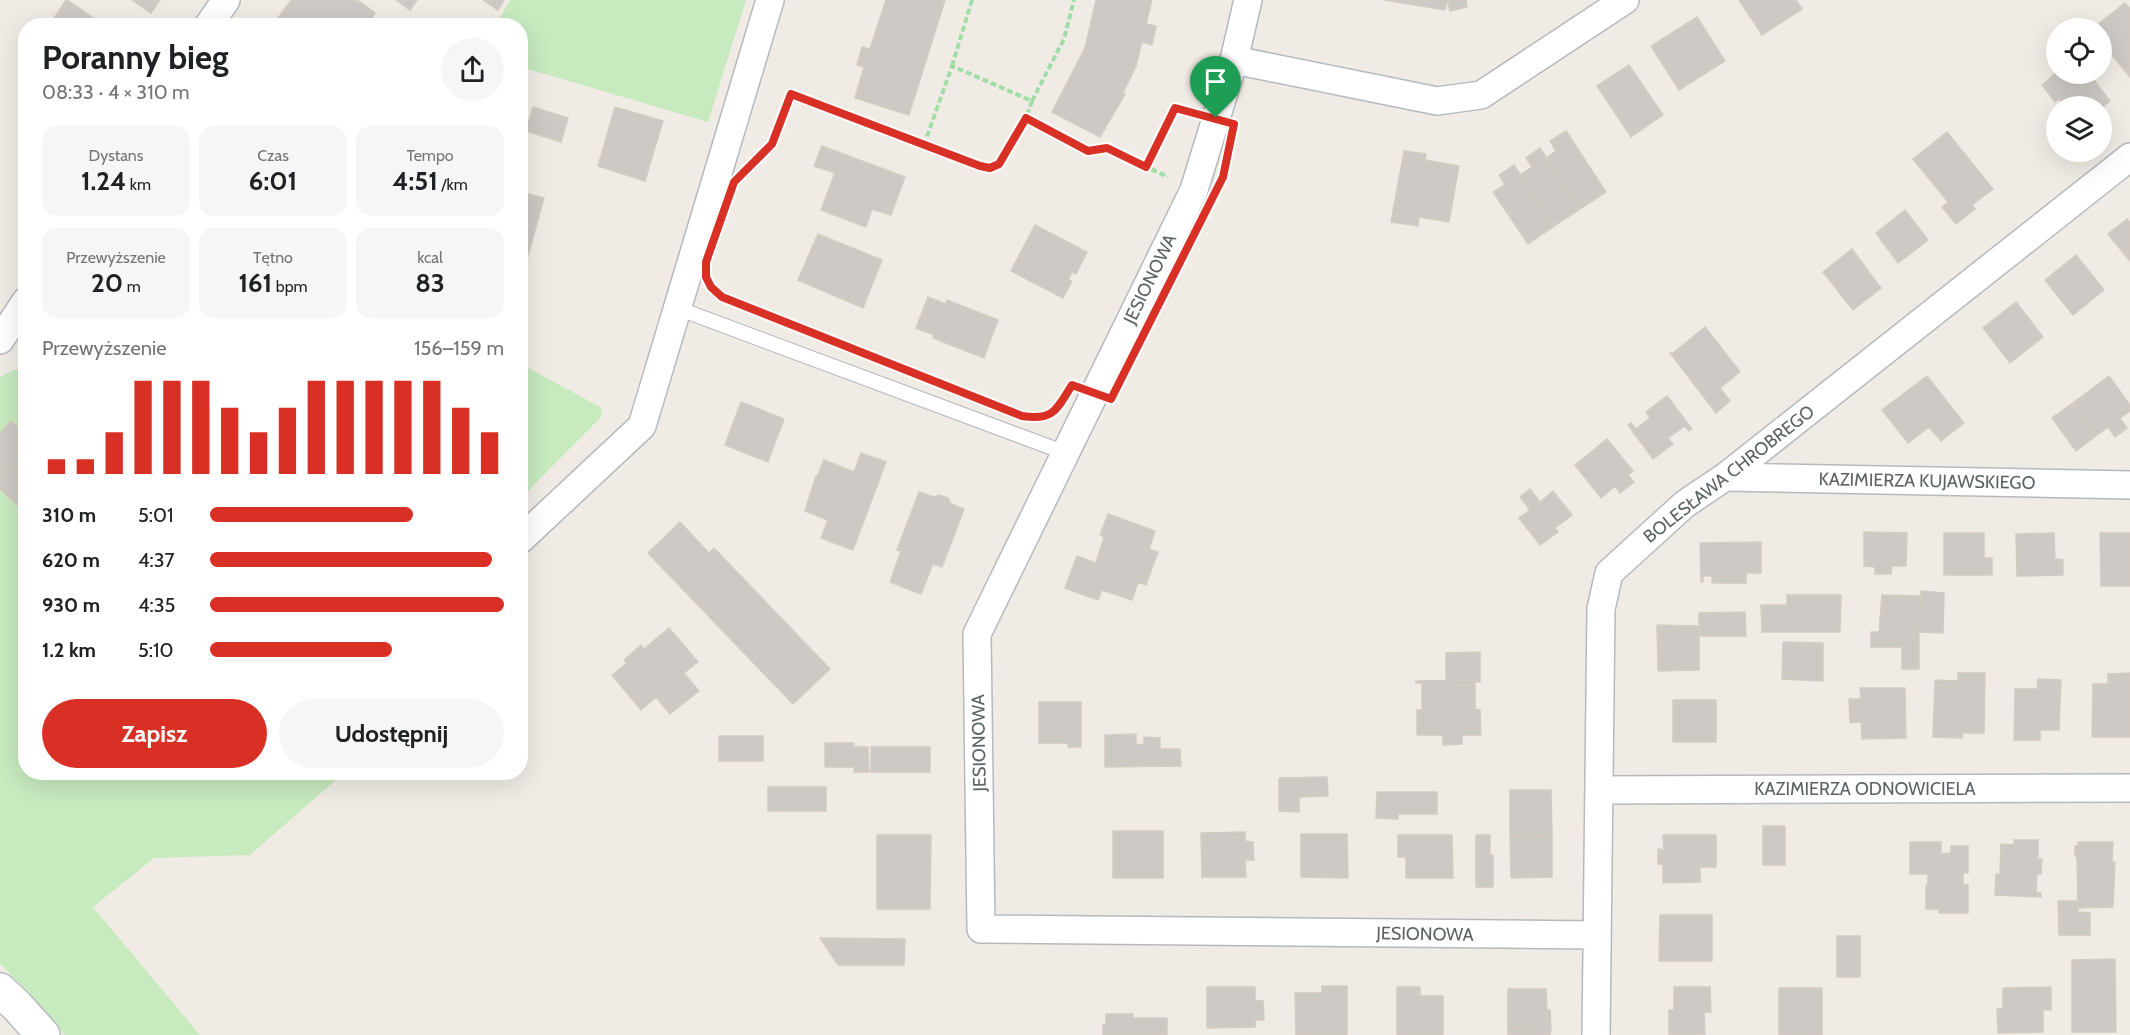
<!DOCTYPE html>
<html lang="pl">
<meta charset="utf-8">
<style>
:root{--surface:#fff;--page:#f6f6f6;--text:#202124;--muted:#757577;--accent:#d93025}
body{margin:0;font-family:Cabin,sans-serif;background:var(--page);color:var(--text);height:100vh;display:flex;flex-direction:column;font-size:22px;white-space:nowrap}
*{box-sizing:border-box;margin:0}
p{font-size:20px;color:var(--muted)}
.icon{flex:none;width:33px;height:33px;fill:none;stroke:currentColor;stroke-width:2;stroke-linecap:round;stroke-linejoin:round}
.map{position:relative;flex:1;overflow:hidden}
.panel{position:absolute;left:18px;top:18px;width:510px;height:762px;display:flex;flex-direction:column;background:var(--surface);border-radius:24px;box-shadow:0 6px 24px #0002}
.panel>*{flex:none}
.tools{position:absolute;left:2046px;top:18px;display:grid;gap:12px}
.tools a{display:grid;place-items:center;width:66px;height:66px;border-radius:50%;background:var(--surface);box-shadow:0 6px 24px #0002;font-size:30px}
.pin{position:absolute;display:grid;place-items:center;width:51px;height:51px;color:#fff;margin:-62px -26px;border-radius:50% 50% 50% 0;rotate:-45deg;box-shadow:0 0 6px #0007}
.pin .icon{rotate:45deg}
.round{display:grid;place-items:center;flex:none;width:63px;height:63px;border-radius:32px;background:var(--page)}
.summary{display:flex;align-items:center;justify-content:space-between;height:102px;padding:0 24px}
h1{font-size:33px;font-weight:700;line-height:45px}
.metrics{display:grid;grid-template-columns:repeat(3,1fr);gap:9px;height:102px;padding:6px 24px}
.metrics div{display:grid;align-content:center;border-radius:15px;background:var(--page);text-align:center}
.metrics b{font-size:26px;font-weight:700}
.metrics small{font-size:16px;font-weight:400}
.metrics p{font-size:16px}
.chart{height:168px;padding:12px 24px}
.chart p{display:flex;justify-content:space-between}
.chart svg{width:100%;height:108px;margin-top:6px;stroke:var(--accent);stroke-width:6}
.primary-button{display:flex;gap:12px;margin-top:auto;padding:12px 24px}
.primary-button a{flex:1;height:69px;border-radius:36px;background:var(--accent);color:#fff;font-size:24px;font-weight:700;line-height:69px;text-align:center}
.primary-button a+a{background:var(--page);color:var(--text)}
ul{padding:0 24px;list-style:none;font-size:20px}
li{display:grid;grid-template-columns:96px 72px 1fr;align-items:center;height:45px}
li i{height:15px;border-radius:8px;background:var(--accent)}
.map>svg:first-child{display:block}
</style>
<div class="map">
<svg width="2130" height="1035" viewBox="0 0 2130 1035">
<rect width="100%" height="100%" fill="#f0ece5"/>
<path fill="#c7eabf" d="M510,0H746L708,122L521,67L520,26L496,25Z
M521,364L602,408L601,417L521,498Z
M22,369L25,370L26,772L344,773L250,855L154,858L93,907L200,1035H65L27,990L0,964V377L13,370Z"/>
<path fill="#cdc9c4" stroke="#d5ccc2" stroke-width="1.5" d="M66,0H67L105,26H49Z
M132,0H160L151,13Z
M291,0H357L375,13L366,26H289L278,18Z
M396,0H417L410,10Z
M483,0H504L498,10Z
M886,0H945L909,115L855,98L864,67L857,65L862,47L870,49Z
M1096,0H1152L1146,24L1156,26L1152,45L1142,42L1136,66L1123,93L1125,94L1100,137L1052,112L1085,48Z
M1384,0H1466L1467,7L1450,11L1448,2H1447L1445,10Z
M1739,0H1796L1802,9L1762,35Z
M2125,3L2130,9V77L2102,43V28H2093Z
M1697,17L1725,61L1679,90L1651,46Z
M1629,65L1663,115L1631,137L1597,86Z
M2056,73L2080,74L2085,80L2090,75L2110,101L2102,108L2065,106L2059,99L2055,102L2042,85Z
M533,107L568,118L561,142L526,131Z
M615,107L663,121L645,181L598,166Z
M1566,131L1606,192L1580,209L1546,158L1556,151L1550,141Z
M1947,132L1993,189L1972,205L1975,209L1956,224L1942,207L1948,202L1913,159Z
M822,146L905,177L891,215L872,209L866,227L821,210L835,173L814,166Z
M1540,148L1580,209L1554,226L1520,175L1532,167L1526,158Z
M1404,151L1426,154L1425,160L1459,166L1449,222L1419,217L1418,226L1391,222Z
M1514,165L1554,226L1528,244L1493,192L1505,185L1499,175Z
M520,192L544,198L520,284Z
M1905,210L1928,240L1898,263L1876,233Z
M2127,219L2130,223V261L2108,234Z
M1035,225L1087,252L1076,274L1072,272L1068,280L1072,281L1063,298L1011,271Z
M818,234L882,260L863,308L798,280Z
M1852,249L1881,288L1853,310L1823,272Z
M2076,255L2104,290L2073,315L2045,280Z
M928,297L946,304L947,300L998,320L984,358L933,338L934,335L916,328Z
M2016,302L2043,337L2010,363L1983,328Z
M1705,327L1740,372L1720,388L1730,401L1716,413L1670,353H1673Z
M1927,376L1964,423L1941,441L1929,427L1908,443L1882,410Z
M2109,376L2130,405V411L2120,418L2127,428L2115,437L2108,427L2097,435L2073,403Z
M1667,396L1692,429L1689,431L1685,426L1668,438L1673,444L1653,459L1628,425L1631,423L1636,429L1650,418L1646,412Z
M741,402L784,419L768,462L725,445Z
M2073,403L2097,435L2076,451L2052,418Z
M11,421L26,434V451L0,478V433Z
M1607,439L1633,471L1628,475L1634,482L1620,493L1615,486L1601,498L1575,465Z
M26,451V494L16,504L0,489V478Z
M861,453L886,462L853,550L821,538L828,520L805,511L816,476L817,477L824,460L854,472Z
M1530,489L1540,502L1553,491L1572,515L1555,528L1558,532L1540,545L1519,518L1530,510L1520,497Z
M919,492L934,497L939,495L948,498L951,504L964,509L942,567L933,564L921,594L890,582L901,551L897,550Z
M26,494V513L16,504Z
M1108,514L1155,531L1149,549L1158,552L1146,585L1138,582L1132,600L1102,590L1098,600L1065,588L1077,556L1096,563L1104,537L1100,535Z
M680,522L709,553L714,548L830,669L793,704L648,553Z
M1864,532L1907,533L1906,566H1892L1891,574H1875V567L1864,566Z
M1944,533H1984V558H1992V575H1944Z
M2054,533L2055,559L2063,560V575L2017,576L2016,534Z
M2100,533H2130V586H2101Z
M1761,542V573H1746V583H1712V576H1703V582H1701L1700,543Z
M1921,591L1944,593L1943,633L1919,632Z
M1787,595H1841L1840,632H1762L1761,605H1787Z
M1882,595L1920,596L1919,632H1879Z
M1745,612L1746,636H1699V613Z
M1657,625L1699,626V670L1658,671Z
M669,628L698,662L684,673L699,691L670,714L656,697L641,710L612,675L627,663L624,660L641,645L644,649Z
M1871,632H1919V669H1902V647H1871Z
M1783,642L1823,643V681L1782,679Z
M1480,652V680H1446V653Z
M1958,673H1985L1984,733H1962V738L1933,737L1935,680L1958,681Z
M2130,673V737H2092L2093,684H2108V674Z
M2038,679L2061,680L2059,730H2040V740H2014L2015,689H2037Z
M1480,680V682H1475V709L1480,710L1481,735H1462V744L1443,745V735H1417V710H1422V683H1416V681Z
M1860,688H1905L1906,738L1862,739L1861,722L1850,723L1849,699H1861Z
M1673,700H1716V742H1673Z
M1039,702H1081V747H1068V743H1039Z
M1136,734V744L1144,745V737L1160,738V749H1180L1181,766L1105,767V735Z
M719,736H763V761H719Z
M825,743H854V747H868L869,772H854V767H825Z
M871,747H930V772H871Z
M1327,777L1328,796L1299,797V812L1279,811V778Z
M768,787H826V811H768Z
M1510,790H1551L1552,835H1510Z
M1377,792H1437V814H1398V819L1376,818Z
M1763,826H1785V865H1763Z
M1113,831H1163V878H1113Z
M1245,832V841L1253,842L1254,860H1245L1246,877H1202L1201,833Z
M1301,834H1347L1348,878L1301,877Z
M877,835H931L930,909H877Z
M1398,835H1452L1453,878H1406V857H1398Z
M1476,835H1490V855H1493V887H1476Z
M1510,835H1552V877L1511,878Z
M1663,835H1716V867H1700V882L1663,883V864H1658V849L1664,850Z
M2014,840H2038V859H2042L2041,874H2037L2036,893H2041V897L1995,895L1996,874H2000L2001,844L2014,845Z
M1910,842H1941V854L1951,853V846H1968V873H1963V885H1968V913H1939V909H1926V885H1928V874H1910Z
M2078,842H2113L2112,862H2115L2113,907L2078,908L2077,856H2075V846H2078Z
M2058,901H2078V912L2090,913V935H2059Z
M1660,915H1712V961H1659Z
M1837,936H1860V977H1837Z
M820,938L905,939L904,965H838Z
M2115,959L2116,1032H2072V960Z
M1322,986H1347V1035H1296L1295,993H1322Z
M1207,987H1255V1000L1263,1001L1264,1020H1255V1027L1207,1028Z
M1397,987H1420V996H1443V1035H1397Z
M1674,987H1710L1711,1012H1704L1705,1034L1669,1035V1010H1674Z
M2051,987V1010H2043V1032L1998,1033L1997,1009H2003V988Z
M1779,988H1822V1035H1779Z
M1508,989H1546L1547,1010H1550L1551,1028H1508Z
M1106,1014H1133V1018H1167V1035H1103V1024L1106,1025Z
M1508,1028H1551L1550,1035H1508Z"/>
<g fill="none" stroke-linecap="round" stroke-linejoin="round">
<defs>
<path id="lane" d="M677,308L1066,453"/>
<path id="street" d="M1248,0L1234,60L1194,190L977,634L981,929L1596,935
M208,26L226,0
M1234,60L1437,101L1481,95L1625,0
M0,340L26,301
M1725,477L2130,485
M520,540L642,426L770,0
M1600,790L2130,788
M1596,1035L1601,609L1609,573L1685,504L1725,477L2130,157"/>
<path id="secondary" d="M0,990L17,1006L43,1035"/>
</defs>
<use href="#lane" stroke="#b5b9bd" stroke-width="16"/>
<use href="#street" stroke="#b5b9bd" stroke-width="30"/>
<use href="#secondary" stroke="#b6bbc0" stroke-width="36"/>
<path stroke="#a1dda6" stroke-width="4" stroke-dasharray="6 3" stroke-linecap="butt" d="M952,66L972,0
M1032,101L1064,39L1074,0
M924,145L952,66L1032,101L1026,118
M753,163L773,144L791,94L979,166L990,168L999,164L1026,118L1088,151L1107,148L1168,177
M1146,167L1175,108L1188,111"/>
<use href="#lane" stroke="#fff" stroke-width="14"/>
<use href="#street" stroke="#fff" stroke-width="27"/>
<use href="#secondary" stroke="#fff" stroke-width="33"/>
</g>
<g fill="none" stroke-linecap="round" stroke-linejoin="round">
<defs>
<path id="route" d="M791,94L980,166L990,168L999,164L1026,118L1088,151L1107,148L1146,167L1175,108L1234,124L1223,177L1111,399L1072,385C1056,410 1054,421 1022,416L722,297L711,287L706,277V262L734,182L772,144Z"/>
</defs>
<use href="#route" stroke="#fff" stroke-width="12"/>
<use href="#route" stroke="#d93025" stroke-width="8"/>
</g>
<g text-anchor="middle" stroke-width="5" stroke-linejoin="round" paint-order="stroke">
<g font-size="18" fill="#5c6366" stroke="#fff">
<text transform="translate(1150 279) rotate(-64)" y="6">JESIONOWA</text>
<text transform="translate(1729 474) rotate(-38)" y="6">BOLESŁAWA CHROBREGO</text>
<text transform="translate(1927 481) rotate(1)" y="6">KAZIMIERZA KUJAWSKIEGO</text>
<text transform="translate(979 743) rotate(-91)" y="6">JESIONOWA</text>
<text x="1865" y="795">KAZIMIERZA ODNOWICIELA</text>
<text transform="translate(1425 934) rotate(1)" y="6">JESIONOWA</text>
</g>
</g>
</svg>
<div class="tools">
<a><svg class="icon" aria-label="locate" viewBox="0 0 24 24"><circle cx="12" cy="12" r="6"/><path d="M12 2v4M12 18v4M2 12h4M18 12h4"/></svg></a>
<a><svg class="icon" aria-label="layers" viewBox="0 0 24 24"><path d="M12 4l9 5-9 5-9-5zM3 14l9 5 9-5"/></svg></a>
</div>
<div class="pin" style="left:1216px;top:118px;background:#1e9e55"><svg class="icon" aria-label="arrive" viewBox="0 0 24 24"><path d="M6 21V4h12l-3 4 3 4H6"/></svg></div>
<section class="panel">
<div class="summary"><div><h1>Poranny bieg</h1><p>08:33 · 4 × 310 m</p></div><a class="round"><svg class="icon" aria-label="share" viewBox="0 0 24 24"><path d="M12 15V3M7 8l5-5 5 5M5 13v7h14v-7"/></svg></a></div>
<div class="metrics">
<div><p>Dystans</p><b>1.24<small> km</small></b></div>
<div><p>Czas</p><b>6:01</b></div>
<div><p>Tempo</p><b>4:51<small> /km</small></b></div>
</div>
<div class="metrics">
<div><p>Przewyższenie</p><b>20<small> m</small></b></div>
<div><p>Tętno</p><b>161<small> bpm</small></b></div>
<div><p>kcal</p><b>83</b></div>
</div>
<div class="chart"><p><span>Przewyższenie</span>156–159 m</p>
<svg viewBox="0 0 160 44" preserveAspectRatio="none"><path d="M5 44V38M15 44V38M25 44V27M35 44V6M45 44V6M55 44V6M65 44V17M75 44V27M85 44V17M95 44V6M105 44V6M115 44V6M125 44V6M135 44V6M145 44V17M155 44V27"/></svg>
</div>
<ul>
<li><b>310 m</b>5:01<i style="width:69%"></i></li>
<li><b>620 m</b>4:37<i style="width:96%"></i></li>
<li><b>930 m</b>4:35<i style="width:100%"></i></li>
<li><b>1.2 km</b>5:10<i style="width:62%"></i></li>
</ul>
<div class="primary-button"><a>Zapisz</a><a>Udostępnij</a></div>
</section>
</div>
